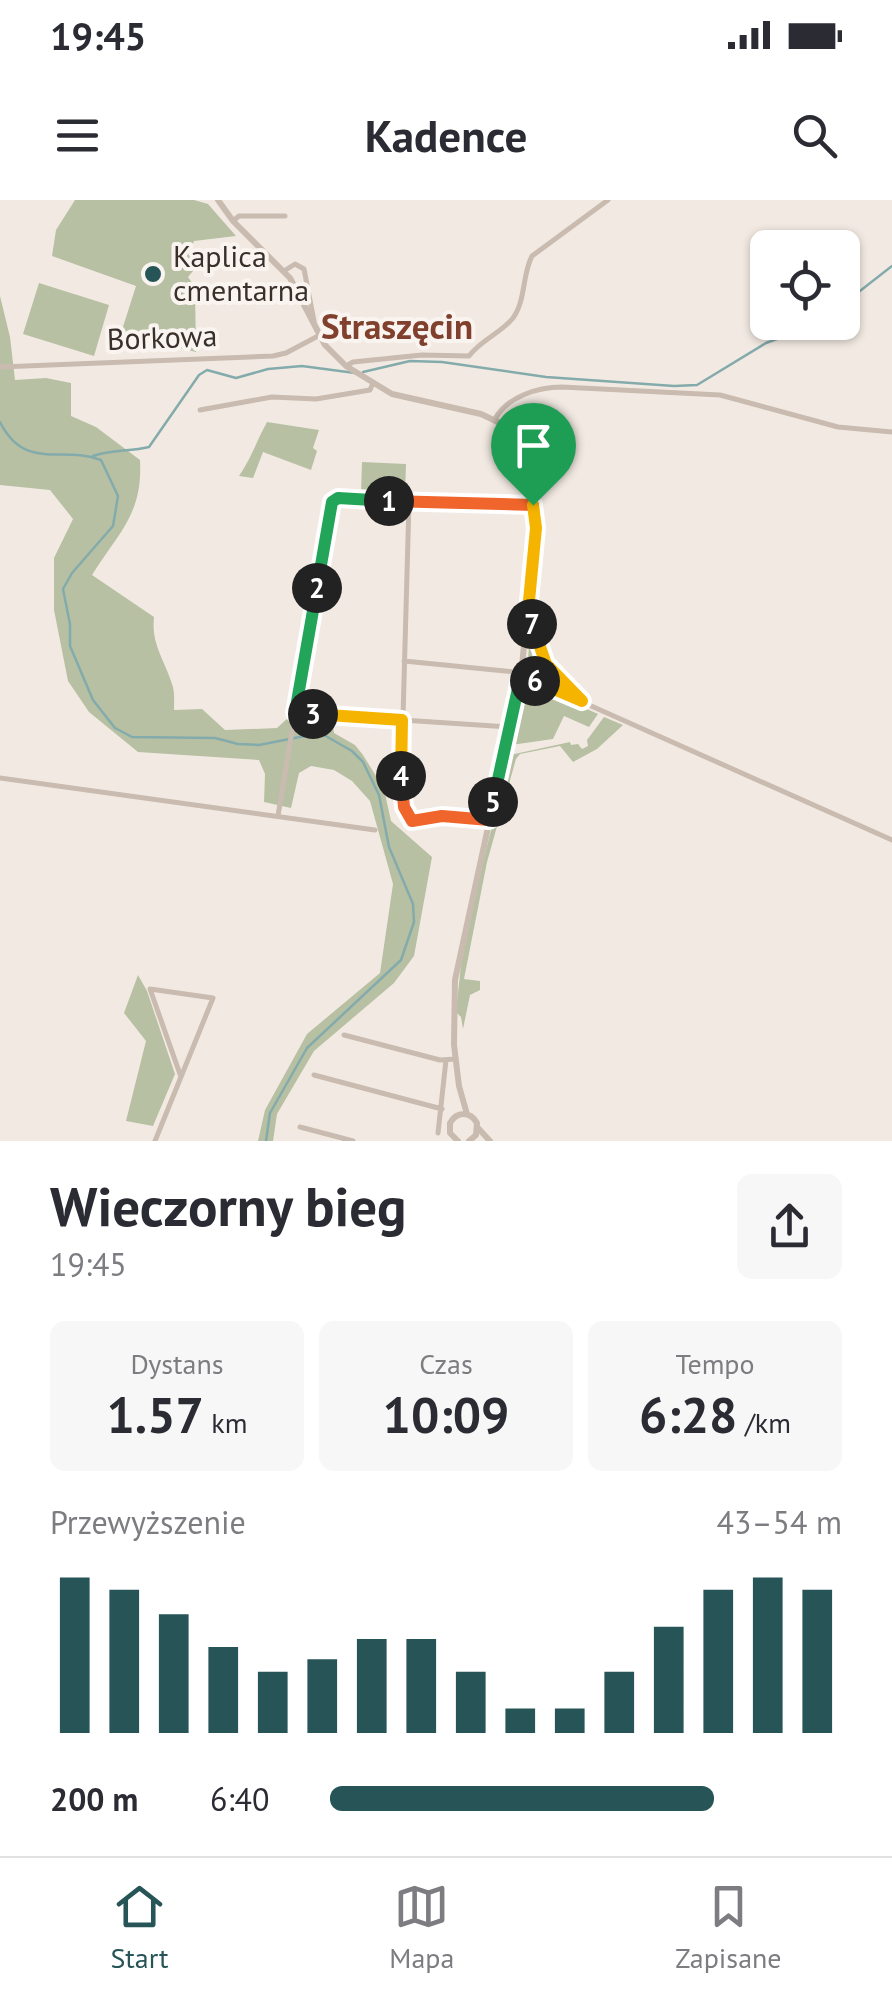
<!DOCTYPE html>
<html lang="pl">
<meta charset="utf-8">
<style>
:root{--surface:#fff;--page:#f7f7f7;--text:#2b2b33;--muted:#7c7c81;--line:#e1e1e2;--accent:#265457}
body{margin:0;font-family:"PT Sans",sans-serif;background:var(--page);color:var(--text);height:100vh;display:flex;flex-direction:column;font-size:38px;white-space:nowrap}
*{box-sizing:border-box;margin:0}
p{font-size:32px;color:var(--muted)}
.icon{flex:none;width:55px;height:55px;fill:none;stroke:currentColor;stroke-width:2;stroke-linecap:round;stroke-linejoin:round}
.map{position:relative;height:941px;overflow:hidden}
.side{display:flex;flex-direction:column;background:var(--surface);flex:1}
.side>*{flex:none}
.controls{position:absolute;left:750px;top:30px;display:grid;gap:20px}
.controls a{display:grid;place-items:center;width:110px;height:110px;border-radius:15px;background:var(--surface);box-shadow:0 2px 8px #0004;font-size:50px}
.pin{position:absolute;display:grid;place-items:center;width:85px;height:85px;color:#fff;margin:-102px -42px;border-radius:50% 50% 50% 0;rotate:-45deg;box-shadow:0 0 10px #0007}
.pin .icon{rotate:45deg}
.km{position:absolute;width:50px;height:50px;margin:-25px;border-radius:50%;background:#222;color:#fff;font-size:28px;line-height:50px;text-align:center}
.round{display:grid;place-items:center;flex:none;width:105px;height:105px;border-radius:15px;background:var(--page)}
.headline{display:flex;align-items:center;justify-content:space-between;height:170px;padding:0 50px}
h1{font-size:55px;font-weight:600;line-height:75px}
.figures{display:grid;grid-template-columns:repeat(3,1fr);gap:15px;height:170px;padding:10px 50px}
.figures div{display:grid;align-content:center;border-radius:15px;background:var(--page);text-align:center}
.figures b{font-size:50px;font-weight:600}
.figures small{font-size:28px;font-weight:400}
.figures p{font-size:28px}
.chart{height:280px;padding:20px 50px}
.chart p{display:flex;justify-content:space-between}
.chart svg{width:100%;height:180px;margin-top:10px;stroke:var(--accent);stroke-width:6}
ul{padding:0 50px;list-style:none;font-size:32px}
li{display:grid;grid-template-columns:160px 120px 1fr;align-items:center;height:75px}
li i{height:25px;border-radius:12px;background:var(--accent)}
.status{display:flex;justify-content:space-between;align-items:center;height:70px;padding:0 50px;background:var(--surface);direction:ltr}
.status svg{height:28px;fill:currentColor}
header{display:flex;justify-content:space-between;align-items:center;height:130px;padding:0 50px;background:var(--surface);font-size:45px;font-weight:600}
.menu{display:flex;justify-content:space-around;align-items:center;height:140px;border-top:2px solid var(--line);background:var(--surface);font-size:28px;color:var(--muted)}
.menu a{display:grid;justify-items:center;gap:5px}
.menu .on{color:var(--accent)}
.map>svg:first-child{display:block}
</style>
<div class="status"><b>19:45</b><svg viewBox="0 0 49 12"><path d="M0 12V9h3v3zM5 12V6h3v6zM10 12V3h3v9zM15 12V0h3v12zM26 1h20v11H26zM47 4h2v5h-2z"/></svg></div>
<header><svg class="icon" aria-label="menu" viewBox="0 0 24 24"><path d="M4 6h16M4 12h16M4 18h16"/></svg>Kadence<svg class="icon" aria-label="search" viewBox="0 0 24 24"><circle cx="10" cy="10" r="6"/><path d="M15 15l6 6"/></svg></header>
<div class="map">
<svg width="892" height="941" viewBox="0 0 892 941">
<rect width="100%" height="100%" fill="#f2eae2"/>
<path fill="#b7c0a3" d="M75,0H194L208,4L236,36L194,41L190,51L193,71L188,77L195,87L196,152L121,133L136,86L52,56L56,30Z
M39,83L109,105L94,156L23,134Z
M0,96L10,137L15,180L46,178L71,183V216L96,227L140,260C143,314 119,332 92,375L154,417C151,444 164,459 172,484C175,491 174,502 174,510L202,509L225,530L277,528L289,517L332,520L334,533L355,545L363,555L384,589L391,621L432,657L414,756L394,783L314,851L277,914L273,941H258L265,910L307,834L380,773L393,684L370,601L352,581L334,570L311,566L299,573L291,608L264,602L265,574L259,560L138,552L89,512L68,481L54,410V358L73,319L50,290L0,285Z
M267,222L319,230L313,248L317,251L311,270L263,252L253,278L239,276C251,259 257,240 267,222Z
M362,262L406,264L405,294L361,292Z
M532,444L557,484V486L527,472L529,446Z
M538,487L598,514L589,527L564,516L553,539L511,545L522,495Z
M604,517L623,525L597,549L573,562L560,546L520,554L516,559L487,662L464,779L480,781V790L470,795L463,829L461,817L456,812L461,765L477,686L510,555L570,542L571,545L578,544L582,549L588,546L587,540Z
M138,775L147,791L175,874L153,926L126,921L146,841L124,813Z"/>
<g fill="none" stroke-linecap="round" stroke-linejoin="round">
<path stroke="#84abac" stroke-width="2.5" d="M842,105L892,66
M363,172L410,161L442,162L546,177L674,186L697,185L766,143L823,122
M0,222C25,272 62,245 101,260L118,296L113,326L72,373L63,389L70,424V446L93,500L115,528L132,537L215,538L238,544L259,545L315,534L324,535L352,551L363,562L379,595L389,647L413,704L414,722L401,760L307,848L270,913L266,941
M93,256C112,249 129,252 149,247L199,175L207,170L236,178L268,169L302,166L355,173"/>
<path stroke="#c9bbaf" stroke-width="5" d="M233,21L239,16H285
M284,71L295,64L304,69L314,121
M346,166L353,162L422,155L469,156C481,140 501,133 513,118C526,100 522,75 532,56L608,0
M0,167L273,156L286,153L320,135
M200,210L272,197L316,199L370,190L373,183
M495,219C507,197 537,187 562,187L720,195L838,227L892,232
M409,302L401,589L406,616L412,621L453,616L489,621
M528,412L546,464L576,496
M404,461L515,472L892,640
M295,513L335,300L533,305
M0,578L375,630
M278,616L295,513L509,527
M344,835L440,860L456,859
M314,875L442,909
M300,927L353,941
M438,933L446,860
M155,941L213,798L150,789L181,877"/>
<path stroke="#c9bbaf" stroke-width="6" d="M218,0L233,21L290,78L325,145L346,166L392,194L481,214L502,224L510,237L530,294L536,328L521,475L455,780L454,845L459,886L467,914
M478,928L490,941
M458,941L450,933V923C457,911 470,911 477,923L476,935L469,941"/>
</g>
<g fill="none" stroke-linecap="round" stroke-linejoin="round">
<defs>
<path id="split-1" d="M389,301L533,305"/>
<path id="split-2" d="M317,388L332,302L338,298L389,301"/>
<path id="split-3" d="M313,514L295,513L317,388"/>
<path id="split-4" d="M313,514L402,520L401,576"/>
<path id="split-5" d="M401,576L404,607L412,621L442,616L489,620L493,602"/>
<path id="split-6" d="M493,602L521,475L535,481"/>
<path id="split-7" d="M532,424L546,464L582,501L535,481"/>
<path id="split-8" d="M532,424L528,411L536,328L533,305"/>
</defs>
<use href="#split-1" stroke="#fff" stroke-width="20"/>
<use href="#split-2" stroke="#fff" stroke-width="20"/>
<use href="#split-3" stroke="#fff" stroke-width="20"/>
<use href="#split-4" stroke="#fff" stroke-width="20"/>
<use href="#split-5" stroke="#fff" stroke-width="20"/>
<use href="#split-6" stroke="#fff" stroke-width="20"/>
<use href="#split-7" stroke="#fff" stroke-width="20"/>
<use href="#split-8" stroke="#fff" stroke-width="20"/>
<use href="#split-1" stroke="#f0652b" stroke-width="12"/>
<use href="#split-2" stroke="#22a559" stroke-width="12"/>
<use href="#split-3" stroke="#22a559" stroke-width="12"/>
<use href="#split-4" stroke="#f5b400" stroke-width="12"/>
<use href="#split-5" stroke="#f0652b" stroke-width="12"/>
<use href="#split-6" stroke="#22a559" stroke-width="12"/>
<use href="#split-7" stroke="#f5b400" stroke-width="12"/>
<use href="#split-8" stroke="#f5b400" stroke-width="12"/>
</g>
<circle fill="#265457" stroke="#f9f4ef" stroke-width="4" cx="153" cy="74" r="10"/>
<g text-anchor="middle" stroke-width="8" stroke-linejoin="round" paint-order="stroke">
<g font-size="30" fill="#39302c" stroke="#f9f4ef" text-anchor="start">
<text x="173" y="67">Kaplica<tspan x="173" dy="34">cmentarna</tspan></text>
</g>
<g font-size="30" fill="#39302c" stroke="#f9f4ef">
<text transform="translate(162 138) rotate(-2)" y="10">Borkowa</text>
</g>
<g font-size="35" font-weight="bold" fill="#80402d" stroke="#f9f4ef">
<text x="397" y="139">Straszęcin</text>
</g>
</g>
</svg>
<div class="controls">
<a><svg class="icon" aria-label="locate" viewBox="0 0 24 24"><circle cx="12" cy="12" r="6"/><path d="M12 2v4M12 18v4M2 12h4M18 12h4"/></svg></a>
</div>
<div class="pin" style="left:533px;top:305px;background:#1e9e55"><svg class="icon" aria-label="arrive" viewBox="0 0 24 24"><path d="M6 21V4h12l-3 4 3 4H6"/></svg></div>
<b class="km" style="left:389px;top:301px">1</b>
<b class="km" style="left:317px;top:388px">2</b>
<b class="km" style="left:313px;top:514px">3</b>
<b class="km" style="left:401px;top:576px">4</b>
<b class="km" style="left:493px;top:602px">5</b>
<b class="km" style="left:535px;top:481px">6</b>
<b class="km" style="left:532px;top:424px">7</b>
</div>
<section class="side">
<div class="headline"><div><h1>Wieczorny bieg</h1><p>19:45</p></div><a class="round"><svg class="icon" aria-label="share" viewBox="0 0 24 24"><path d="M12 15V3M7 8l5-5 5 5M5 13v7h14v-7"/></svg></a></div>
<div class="figures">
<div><p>Dystans</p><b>1.57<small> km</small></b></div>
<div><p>Czas</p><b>10:09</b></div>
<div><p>Tempo</p><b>6:28<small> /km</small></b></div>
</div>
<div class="chart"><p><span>Przewyższenie</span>43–54 m</p>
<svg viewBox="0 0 160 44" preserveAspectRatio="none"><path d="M5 44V6M15 44V9M25 44V15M35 44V23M45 44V29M55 44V26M65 44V21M75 44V21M85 44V29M95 44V38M105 44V38M115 44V29M125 44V18M135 44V9M145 44V6M155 44V9"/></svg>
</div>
<ul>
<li><b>200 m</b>6:40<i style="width:75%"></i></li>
</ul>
</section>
<nav class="menu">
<a class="on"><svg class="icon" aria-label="home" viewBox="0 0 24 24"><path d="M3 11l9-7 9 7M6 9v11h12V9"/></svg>Start</a>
<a><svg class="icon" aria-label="map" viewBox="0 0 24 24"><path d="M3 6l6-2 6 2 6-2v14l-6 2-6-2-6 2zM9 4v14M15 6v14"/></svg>Mapa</a>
<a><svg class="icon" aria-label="saved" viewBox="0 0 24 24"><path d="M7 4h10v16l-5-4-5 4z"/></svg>Zapisane</a>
</nav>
